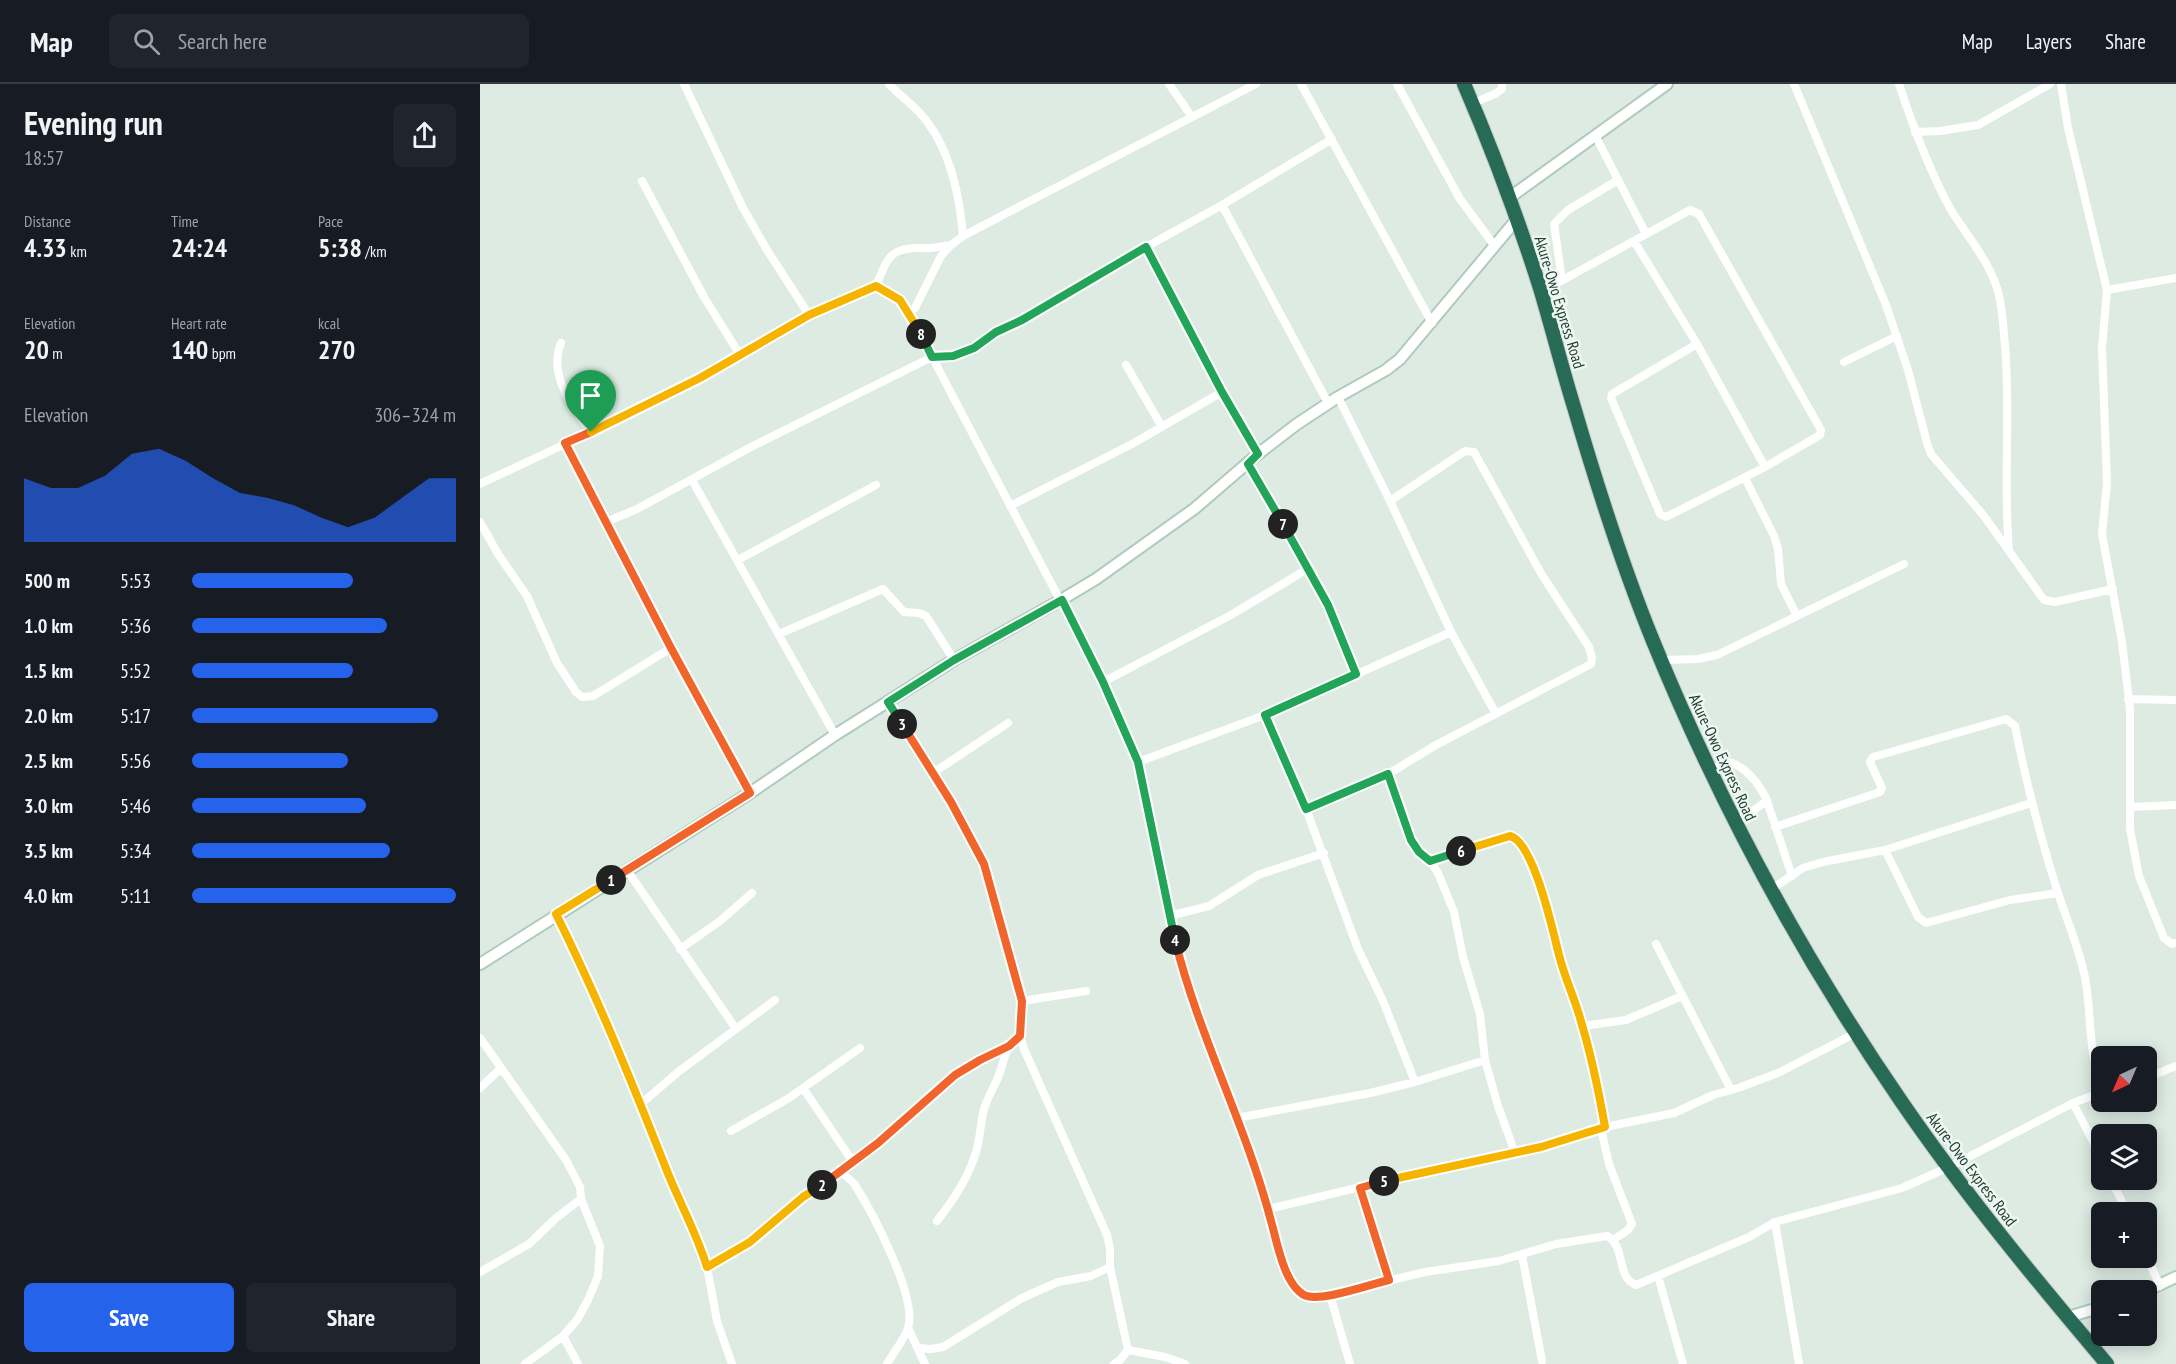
<!DOCTYPE html>
<meta charset="utf-8">
<style>
:root{--surface:#171b24;--page:#20242c;--text:#f1f3f6;--muted:#9ea1a6;--line:#363941;--accent:#2563eb}
body{margin:0;font-family:"PT Sans Narrow",sans-serif;background:var(--page);color:var(--text);height:100vh;display:flex;flex-direction:column;font-size:22px;white-space:nowrap}
*{box-sizing:border-box;margin:0}
p{font-size:20px;color:var(--muted)}
.icon{flex:none;width:33px;height:33px;fill:none;stroke:currentColor;stroke-width:2;stroke-linecap:round;stroke-linejoin:round}
.map{position:relative;flex:1;overflow:hidden}
.panel{display:flex;flex-direction:column;background:var(--surface);width:480px}
.panel>*{flex:none}
.needle{width:39px;rotate:224deg}
.controls{position:absolute;left:1611px;top:962px;display:grid;gap:12px}
.controls a{display:grid;place-items:center;width:66px;height:66px;border-radius:9px;background:var(--surface);box-shadow:0 3px 15px #0003;font-size:30px}
.pin{position:absolute;display:grid;place-items:center;width:51px;height:51px;color:#fff;margin:-62px -26px;border-radius:50% 50% 50% 0;rotate:-45deg;box-shadow:0 0 6px #0007}
.pin .icon{rotate:45deg}
.km{position:absolute;width:30px;height:30px;margin:-15px;border-radius:50%;background:#222;color:#fff;font-size:16px;line-height:30px;text-align:center}
.round{display:grid;place-items:center;flex:none;width:63px;height:63px;border-radius:9px;background:var(--page)}
.overview{display:flex;align-items:center;justify-content:space-between;height:102px;padding:0 24px}
h1{font-size:33px;font-weight:600;line-height:45px}
.figures{display:grid;grid-template-columns:repeat(3,1fr);gap:9px;height:102px;padding:6px 24px}
.figures div{display:grid;align-content:center}
.figures b{font-size:26px;font-weight:600}
.figures small{font-size:16px;font-weight:400}
.figures p{font-size:16px}
.chart{height:168px;padding:12px 24px}
.chart p{display:flex;justify-content:space-between}
.chart svg{width:100%;height:108px;margin-top:6px;fill:var(--accent);opacity:.7}
.action{display:flex;gap:12px;margin-top:auto;padding:12px 24px}
.action a{flex:1;height:69px;border-radius:9px;background:var(--accent);color:#fff;font-size:24px;font-weight:600;line-height:69px;text-align:center}
.action a+a{background:var(--page);color:var(--text)}
ul{padding:0 24px;list-style:none;font-size:20px}
li{display:grid;grid-template-columns:96px 72px 1fr;align-items:center;height:45px}
li i{height:15px;border-radius:8px;background:var(--accent)}
header{display:flex;align-items:center;gap:36px;box-sizing:border-box;height:84px;padding:0 30px;background:var(--surface);border-bottom:2px solid var(--line)}
header strong{font-size:28px}
nav{display:flex;gap:33px;margin-inline-start:auto;font-size:21px}
.search{width:420px;height:54px;background:var(--page);display:flex;align-items:center;gap:15px;box-sizing:border-box;padding:0 21px;border-radius:9px;color:var(--muted);font-size:22px}
main{display:flex;flex:1;min-height:0}
.map>svg:first-child{display:block}
</style>
<header>
<strong>Map</strong>
<div class="search"><svg class="icon" aria-label="search" viewBox="0 0 24 24"><circle cx="10" cy="10" r="6"/><path d="M15 15l6 6"/></svg>Search here</div>
<nav><a>Map</a><a>Layers</a><a>Share</a></nav>
</header>
<main>
<section class="panel">
<div class="overview"><div><h1>Evening run</h1><p>18:57</p></div><a class="round"><svg class="icon" aria-label="share" viewBox="0 0 24 24"><path d="M12 15V3M7 8l5-5 5 5M5 13v7h14v-7"/></svg></a></div>
<div class="figures">
<div><p>Distance</p><b>4.33<small> km</small></b></div>
<div><p>Time</p><b>24:24</b></div>
<div><p>Pace</p><b>5:38<small> /km</small></b></div>
</div>
<div class="figures">
<div><p>Elevation</p><b>20<small> m</small></b></div>
<div><p>Heart rate</p><b>140<small> bpm</small></b></div>
<div><p>kcal</p><b>270</b></div>
</div>
<div class="chart"><p><span>Elevation</span>306–324 m</p>
<svg viewBox="0 0 160 44" preserveAspectRatio="none"><path d="M0 44V18L10 22L20 22L30 17L40 8L50 6L60 11L70 18L80 24L90 26L100 29L110 34L120 38L130 34L140 26L150 18L160 18V44z"/></svg>
</div>
<ul>
<li><b>500 m</b>5:53<i style="width:61%"></i></li>
<li><b>1.0 km</b>5:36<i style="width:74%"></i></li>
<li><b>1.5 km</b>5:52<i style="width:61%"></i></li>
<li><b>2.0 km</b>5:17<i style="width:93%"></i></li>
<li><b>2.5 km</b>5:56<i style="width:59%"></i></li>
<li><b>3.0 km</b>5:46<i style="width:66%"></i></li>
<li><b>3.5 km</b>5:34<i style="width:75%"></i></li>
<li><b>4.0 km</b>5:11<i style="width:100%"></i></li>
</ul>
<div class="action"><a>Save</a><a>Share</a></div>
</section>
<div class="map">
<svg width="1696" height="1280" viewBox="0 0 1696 1280">
<rect width="100%" height="100%" fill="#ddebe3"/>
<g fill="none" stroke-linecap="round" stroke-linejoin="round">
<defs>
<path id="secondary" d="M1029,114L1187,0
M0,880L270,709L355,651L474,576L581,516L616,495L714,425L778,370L817,340L858,313L906,286L920,275L1037,135
M1666,1207L1696,1193
M1588,1233L1622,1223"/>
<path id="highway" d="M984,0C1013,67 1038,135 1060,204C1072,244 1082,284 1094,323C1117,402 1142,481 1173,557C1239,719 1322,873 1421,1017C1484,1109 1555,1195 1627,1280"/>
</defs>
<use href="#secondary" stroke="#afcbbe" stroke-width="14"/>
<use href="#highway" stroke="#c0c8c5" stroke-width="16"/>
<path stroke="#fff" stroke-width="8" d="M204,0L263,124L287,166L329,231
M409,0C421,13 438,24 448,39C471,70 480,115 483,152
M689,0L712,33
M821,0L952,239
M917,0L980,115L1014,161
M1314,0L1406,221L1428,286L1447,359L1451,370L1504,432L1564,516L1575,518L1633,505
M1419,0C1433,43 1449,86 1471,126C1487,152 1507,174 1517,204C1523,223 1523,243 1525,262C1531,331 1523,399 1529,467
M1581,0L1588,44L1627,206L1622,264L1627,399L1622,450L1642,558L1650,625V745L1659,792L1684,854L1692,860L1696,859
M993,19L1015,10L1022,5V0
M1435,48L1460,47L1498,41L1570,0
M1116,53L1166,150
M162,97L224,213L260,271
M742,121L848,319
M1154,157L1217,260L1285,383
M471,161L483,152L548,118L776,0
M471,161L461,172L435,224L429,229L420,216L396,202C408,174 409,163 442,164C451,165 462,162 471,161Z
M666,163L742,308L778,370
M1082,196L1074,140L1088,126L1138,96
M1627,206L1696,194
M1061,208L1210,126L1219,130L1341,346L1340,351L1285,383L1186,433L1180,430L1131,314L1132,310L1217,260
M429,229L623,598L658,678L689,832L714,918L775,1082L798,1163L809,1194L822,1210L836,1214L945,1188L1019,1177L1076,1160L1127,1152C1146,1162 1136,1194 1156,1201L1269,1153L1295,1138L1422,1104L1469,1083L1593,1019L1622,1008
M81,259C68,290 92,324 111,348
M1364,278L1417,252
M646,281L682,343
M858,313L910,417L971,548L1016,630
M85,359L191,564L270,709
M768,380L829,484L848,521L876,590
M1265,394L1294,452L1298,465L1301,500L1317,532
M212,396L355,651
M0,400L168,321L220,294L329,231L396,202
M530,422L652,360L742,308
M0,438L18,470L47,512L77,579L96,608L102,613L113,612L191,564
M126,438L157,425L271,363L452,273L473,272L494,264L516,248L541,236L666,163L742,121L852,55
M258,476L396,401
M299,550L403,505L424,528L439,529L446,532L474,576
M1182,576L1218,575L1237,571L1424,480
M623,598L751,531L829,484
M1648,615L1696,616
M408,618L471,718L504,780L542,917L540,952L544,965L627,1151L630,1165V1183L648,1266L685,1273L705,1280
M785,631L826,725L878,865L903,917L935,998
M658,678L785,631L971,548
M1231,686L1242,680L1252,679C1268,685 1278,699 1286,714L1312,792
M453,689L528,639
M1650,723L1696,721
M826,725L908,690L956,661L1111,580L1112,574L1109,563L1062,491L994,368L985,367L910,417
M1256,738L1287,717
M1295,743L1400,708L1402,704L1390,678L1393,673L1526,635L1535,642C1546,698 1560,752 1577,806C1586,834 1598,861 1604,889C1612,921 1607,971 1622,998
M1405,766L1438,833L1446,839L1530,816L1578,809
M950,777L1023,753L1035,754L1040,757L1069,827L1079,872L1103,942L1125,1043L1074,1060L1035,1069
M147,786L256,945
M1290,806L1323,784L1343,778L1405,766L1551,719
M76,830L110,899L162,1019L186,1084L219,1158L227,1183L237,1237L252,1280
M689,832L729,822L778,791L844,769
M1176,860L1251,1006
M200,865L240,837L272,809
M542,917L606,907
M1103,942L1146,936L1202,912
M0,954L86,1076L100,1103L101,1115L120,1162L118,1192L108,1216L97,1236L83,1252L45,1280
M1666,994L1696,982
M0,1004L20,985
M323,1004L373,1078
M162,1019L198,988L295,916
M1593,1019L1622,1075
M757,1034L890,1009L935,998L1005,976
M1125,1043L1194,1029L1233,1011L1258,1004L1298,989L1376,949
M1121,1045L1129,1080L1152,1140L1148,1146L1133,1156
M251,1047L309,1014L380,964
M361,1088C366,1092 371,1096 375,1101C392,1128 438,1214 428,1244C424,1256 413,1269 407,1280
M1631,1095L1647,1128
M880,1104L909,1196
M788,1125L918,1094L1035,1069L1018,1022L1005,976L1000,930L983,873L974,828L958,789L950,777L935,763L931,756L908,690
M457,1137C472,1118 486,1098 494,1074C500,1059 500,1044 503,1029C506,1015 514,1004 519,991C527,970 522,968 540,952
M1295,1138L1319,1280
M1042,1171L1062,1277
M1666,1171L1680,1202
M227,1183L270,1158L323,1113L361,1088L427,1035L475,991L499,976L529,962
M0,1188L49,1160L76,1134L101,1115
M1178,1192L1203,1280
M850,1211L870,1280
M428,1244L445,1280
M83,1252L98,1280
M438,1264L451,1265L463,1263L542,1214L578,1198L611,1192L630,1183
M634,1280L640,1276L648,1266"/>
<use href="#secondary" stroke="#fff" stroke-width="10"/>
<use href="#highway" stroke="#276a55" stroke-width="14"/>
</g>
<g fill="none" stroke-linecap="round" stroke-linejoin="round">
<defs>
<path id="split-1" d="M111,348L85,359L191,564L270,709L131,796"/>
<path id="split-2" d="M131,796L76,830C117,912 151,996 185,1082C198,1116 216,1147 227,1183L270,1158L323,1113L342,1101"/>
<path id="split-3" d="M342,1101L398,1059L475,991L500,976L529,962L540,952L542,917L504,780L471,718L422,640"/>
<path id="split-4" d="M422,640L408,618L474,576L582,516L623,598L658,678L695,856"/>
<path id="split-5" d="M695,856C719,953 766,1041 791,1137C797,1158 804,1200 824,1211C839,1219 891,1200 909,1196L880,1104L904,1097"/>
<path id="split-6" d="M904,1097L1061,1063L1125,1043C1119,1009 1112,974 1102,941C1096,917 1085,895 1079,871C1073,848 1054,758 1030,752L981,767"/>
<path id="split-7" d="M803,440L848,521L876,590L785,631L826,725L908,690L931,756L939,768L950,777L981,767"/>
<path id="split-8" d="M441,250L452,273L473,272L494,264L516,248L542,236L666,163L742,308L778,370L768,380L803,440"/>
<path id="split-9" d="M111,348L220,294L329,231L396,202L420,216L441,250"/>
</defs>
<use href="#split-1" stroke="#fff" stroke-width="12"/>
<use href="#split-2" stroke="#fff" stroke-width="12"/>
<use href="#split-3" stroke="#fff" stroke-width="12"/>
<use href="#split-4" stroke="#fff" stroke-width="12"/>
<use href="#split-5" stroke="#fff" stroke-width="12"/>
<use href="#split-6" stroke="#fff" stroke-width="12"/>
<use href="#split-7" stroke="#fff" stroke-width="12"/>
<use href="#split-8" stroke="#fff" stroke-width="12"/>
<use href="#split-9" stroke="#fff" stroke-width="12"/>
<use href="#split-1" stroke="#f0652b" stroke-width="8"/>
<use href="#split-2" stroke="#f5b400" stroke-width="8"/>
<use href="#split-3" stroke="#f0652b" stroke-width="8"/>
<use href="#split-4" stroke="#22a559" stroke-width="8"/>
<use href="#split-5" stroke="#f0652b" stroke-width="8"/>
<use href="#split-6" stroke="#f5b400" stroke-width="8"/>
<use href="#split-7" stroke="#22a559" stroke-width="8"/>
<use href="#split-8" stroke="#22a559" stroke-width="8"/>
<use href="#split-9" stroke="#f5b400" stroke-width="8"/>
</g>
<g text-anchor="middle" stroke-width="5" stroke-linejoin="round" paint-order="stroke">
<g font-size="16" fill="#1d3b30" stroke="#eef7f1">
<text transform="translate(1080 218) rotate(73)" y="6">Akure-Owo Express Road</text>
<text transform="translate(1243 673) rotate(65)" y="6">Akure-Owo Express Road</text>
<text transform="translate(1492 1085) rotate(53)" y="6">Akure-Owo Express Road</text>
</g>
</g>
</svg>
<div class="controls">
<a><svg class="needle" viewBox="-14 -14 28 28"><path d="M0-13l5 13h-10z" fill="#e53935"/><path d="M0 13l5-13h-10z" fill="#9ea1a6"/></svg></a>
<a><svg class="icon" aria-label="layers" viewBox="0 0 24 24"><path d="M12 4l9 5-9 5-9-5zM3 14l9 5 9-5"/></svg></a>
<a>+</a>
<a>−</a>
</div>
<div class="pin" style="left:111px;top:348px;background:#1e9e55"><svg class="icon" aria-label="arrive" viewBox="0 0 24 24"><path d="M6 21V4h12l-3 4 3 4H6"/></svg></div>
<b class="km" style="left:131px;top:796px">1</b>
<b class="km" style="left:342px;top:1101px">2</b>
<b class="km" style="left:422px;top:640px">3</b>
<b class="km" style="left:695px;top:856px">4</b>
<b class="km" style="left:904px;top:1097px">5</b>
<b class="km" style="left:981px;top:767px">6</b>
<b class="km" style="left:803px;top:440px">7</b>
<b class="km" style="left:441px;top:250px">8</b>
</div>
</main>
